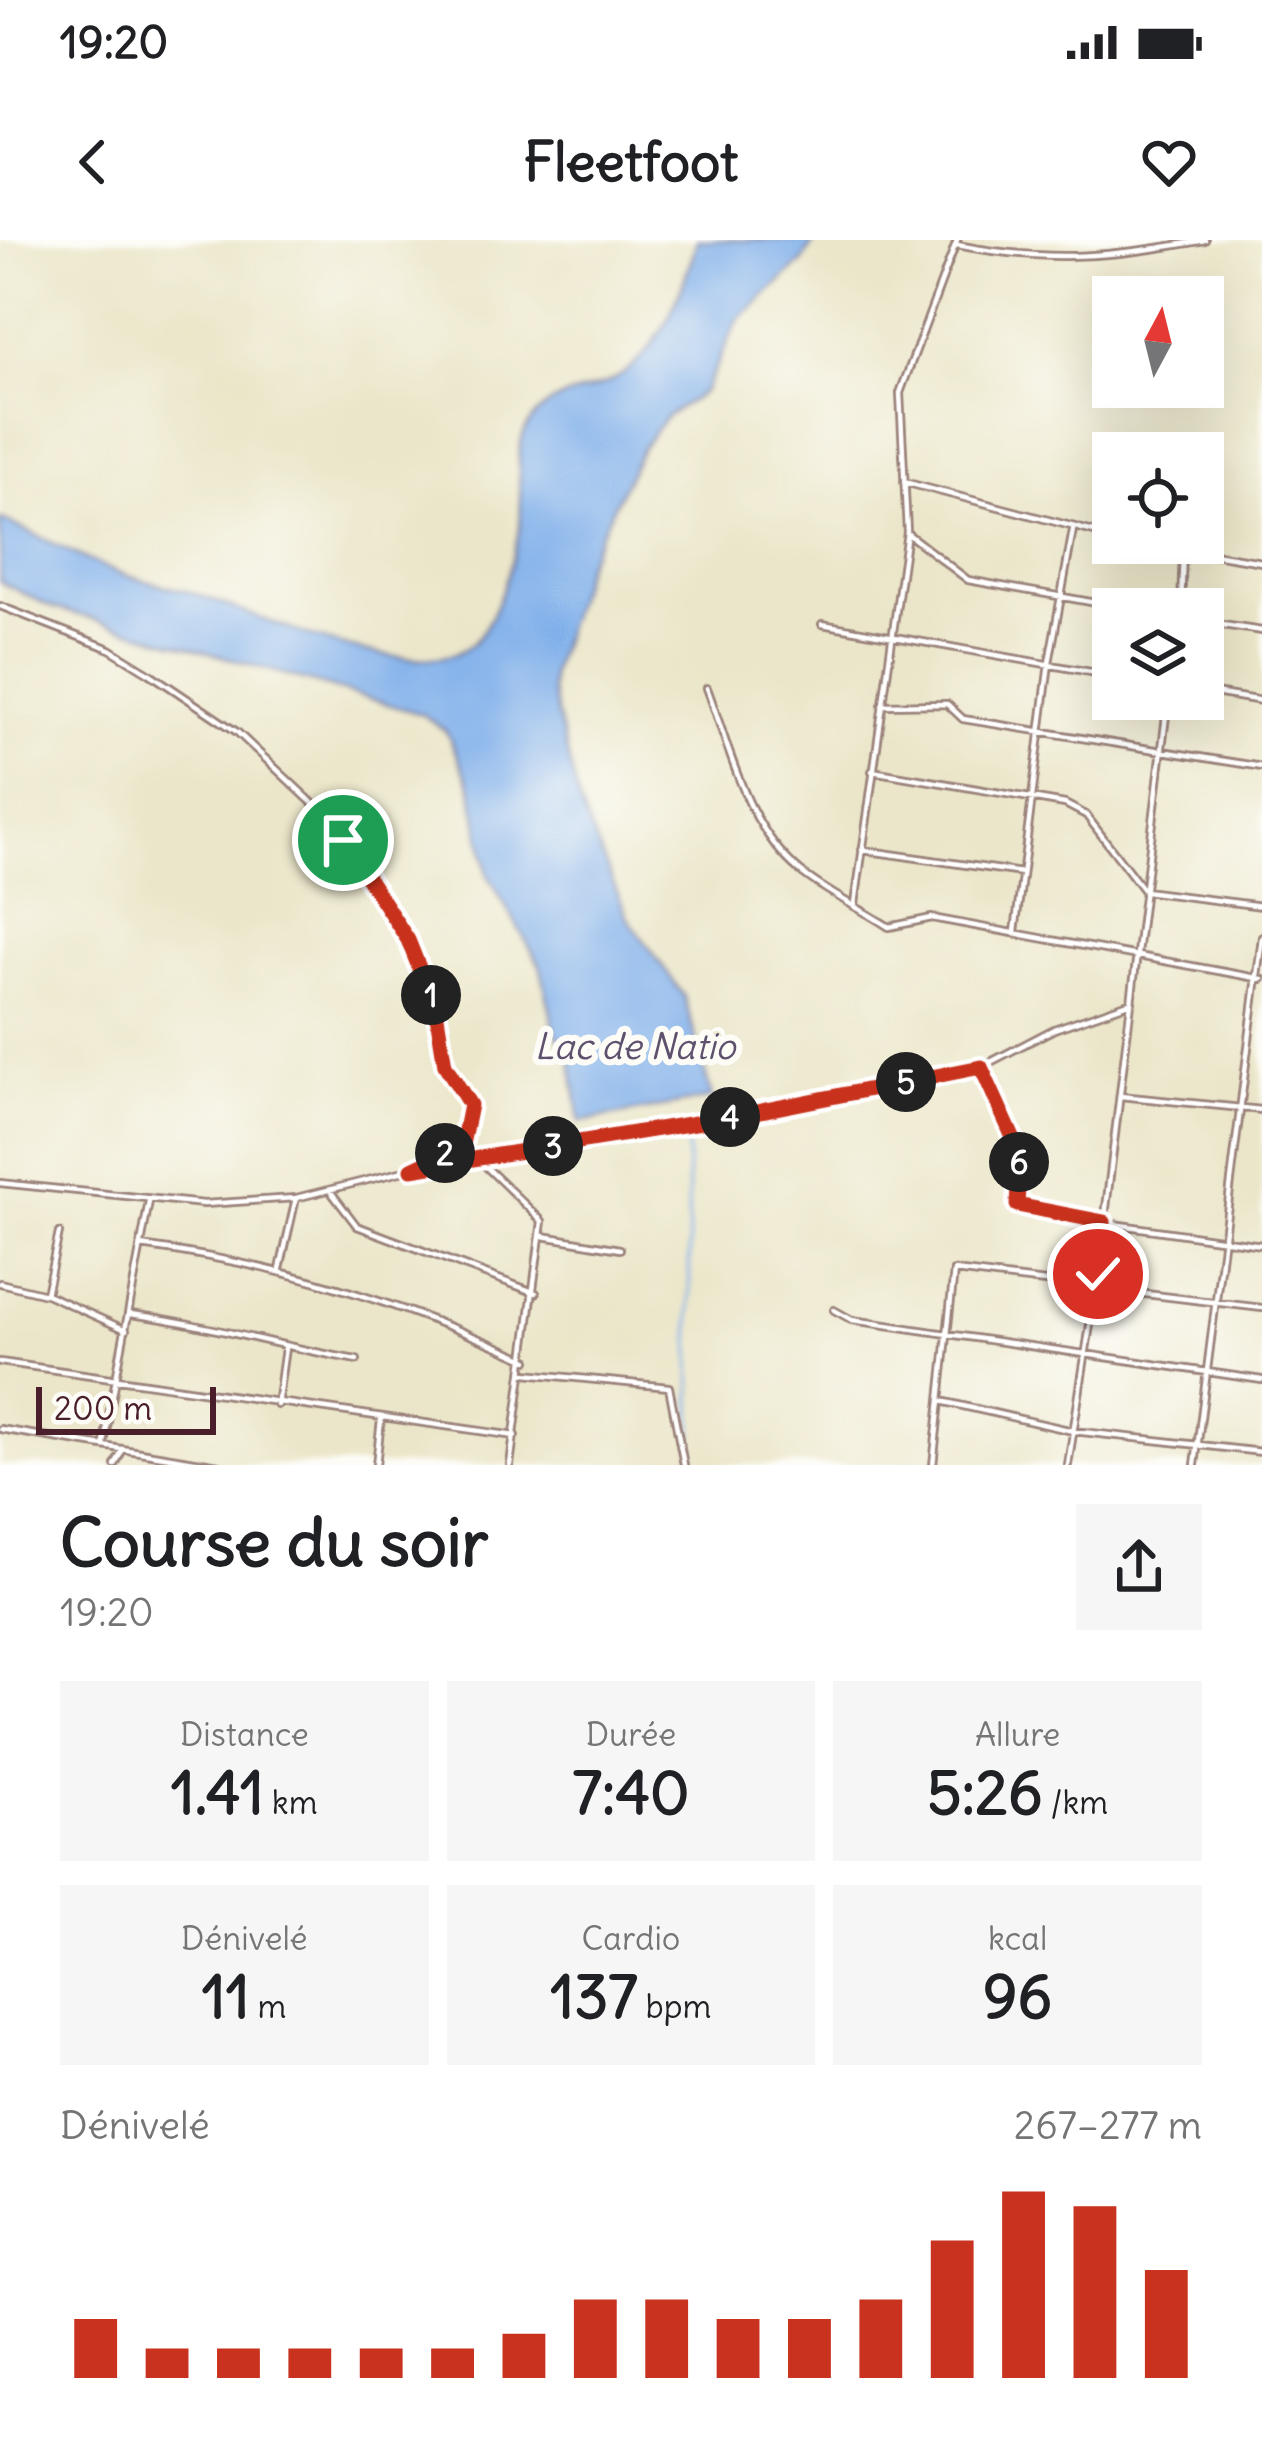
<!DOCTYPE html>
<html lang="fr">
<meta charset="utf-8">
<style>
:root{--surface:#fff;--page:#f6f6f6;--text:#202124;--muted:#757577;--accent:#c8321e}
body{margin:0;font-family:Delius,sans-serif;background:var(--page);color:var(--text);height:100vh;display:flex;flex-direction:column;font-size:45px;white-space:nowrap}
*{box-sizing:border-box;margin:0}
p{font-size:39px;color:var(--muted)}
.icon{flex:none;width:66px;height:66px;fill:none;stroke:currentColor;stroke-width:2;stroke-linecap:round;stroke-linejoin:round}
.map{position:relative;height:1225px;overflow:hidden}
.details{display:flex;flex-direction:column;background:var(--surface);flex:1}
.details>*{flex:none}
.needle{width:78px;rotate:7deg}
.fabs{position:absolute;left:1092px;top:36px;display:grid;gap:24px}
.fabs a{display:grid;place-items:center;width:132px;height:132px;border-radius:0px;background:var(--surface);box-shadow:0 12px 48px #0002;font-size:60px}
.scale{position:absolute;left:36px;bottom:30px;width:180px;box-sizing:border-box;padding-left:12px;border:6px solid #4a1f2b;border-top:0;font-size:33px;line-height:42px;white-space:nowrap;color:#4a1f2b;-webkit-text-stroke:9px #fdfcf7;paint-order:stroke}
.pin{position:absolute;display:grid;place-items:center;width:102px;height:102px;color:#fff;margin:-51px;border:6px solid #fff;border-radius:50%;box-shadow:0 3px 12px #0007}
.km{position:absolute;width:60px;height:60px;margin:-30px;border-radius:50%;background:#222;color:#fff;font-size:33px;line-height:60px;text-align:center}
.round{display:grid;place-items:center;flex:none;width:126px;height:126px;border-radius:0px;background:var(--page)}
.overview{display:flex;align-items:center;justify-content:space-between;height:204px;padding:0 60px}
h1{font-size:66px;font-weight:800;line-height:90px}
.stats{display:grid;grid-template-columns:repeat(3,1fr);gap:18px;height:204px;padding:12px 60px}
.stats div{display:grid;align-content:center;border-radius:0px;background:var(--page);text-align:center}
.stats b{font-size:60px;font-weight:800}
.stats small{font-size:33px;font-weight:400}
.stats p{font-size:33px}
.chart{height:336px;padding:24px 60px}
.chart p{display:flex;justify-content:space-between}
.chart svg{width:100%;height:216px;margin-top:12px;stroke:var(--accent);stroke-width:6}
.status{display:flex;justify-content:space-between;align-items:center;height:84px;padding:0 60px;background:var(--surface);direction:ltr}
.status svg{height:33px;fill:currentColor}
header{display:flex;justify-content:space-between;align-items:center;height:156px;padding:0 60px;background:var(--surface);font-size:54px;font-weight:800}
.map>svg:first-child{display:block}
</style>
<div class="status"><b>19:20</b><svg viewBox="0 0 49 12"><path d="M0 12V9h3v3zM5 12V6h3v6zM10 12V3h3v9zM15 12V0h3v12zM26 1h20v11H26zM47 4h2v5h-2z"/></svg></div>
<header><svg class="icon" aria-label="back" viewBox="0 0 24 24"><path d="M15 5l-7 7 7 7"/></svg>Fleetfoot<svg class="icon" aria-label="heart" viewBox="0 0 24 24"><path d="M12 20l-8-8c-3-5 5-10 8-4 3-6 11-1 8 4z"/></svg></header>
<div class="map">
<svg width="1262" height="1225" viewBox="0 0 1262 1225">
<rect width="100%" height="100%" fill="#fdfcf7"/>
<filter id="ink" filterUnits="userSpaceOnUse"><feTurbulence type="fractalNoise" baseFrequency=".00833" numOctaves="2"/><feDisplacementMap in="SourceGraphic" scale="24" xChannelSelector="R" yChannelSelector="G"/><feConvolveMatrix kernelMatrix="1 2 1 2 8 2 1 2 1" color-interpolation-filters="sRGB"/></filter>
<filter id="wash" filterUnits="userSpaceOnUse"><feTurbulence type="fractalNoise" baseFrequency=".004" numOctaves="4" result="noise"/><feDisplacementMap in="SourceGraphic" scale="48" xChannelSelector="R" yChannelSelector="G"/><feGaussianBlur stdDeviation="2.7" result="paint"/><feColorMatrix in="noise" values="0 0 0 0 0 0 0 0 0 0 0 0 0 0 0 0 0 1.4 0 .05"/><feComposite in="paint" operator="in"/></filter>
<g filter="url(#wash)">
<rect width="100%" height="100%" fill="#ebe6c9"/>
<path fill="#7fafea" stroke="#64678a" stroke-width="3" d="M697,0H815L802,22L738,80L704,152L666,177L642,208L586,323L551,434V450L580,565L628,678L684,756L712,858L580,882L571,820L555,791L540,725L488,635L472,549L446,491L422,474L51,367L0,342V279C40,295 77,317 116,332C142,342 170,346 196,354C250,372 426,454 475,401C496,378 513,322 519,291C526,258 509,212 529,184C549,154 577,156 607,143C659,120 683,50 697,0Z"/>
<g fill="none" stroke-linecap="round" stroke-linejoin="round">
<path stroke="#7fafea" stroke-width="3" d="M687,903L693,1225"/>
</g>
</g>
<g filter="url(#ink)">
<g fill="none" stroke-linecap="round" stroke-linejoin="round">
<defs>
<path id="street" d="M957,5C1049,23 1114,17 1205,0
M904,242L1113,297
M908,294L968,340L1130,369
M1147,303L1262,322
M0,366L110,409L149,433L237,492L320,570L408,700L436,770L445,825L470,865L462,905L416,925
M1181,369L1183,309
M1203,382L1262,391
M822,384L1113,436
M707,448C731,512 745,585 800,631C827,653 860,668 889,687L932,678L1262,739
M1203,451L1262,461
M882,465L947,464L963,479L1262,527
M872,531L1065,564L1086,575L1144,651L1262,666
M862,610L1022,633
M855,664L907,292L900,153L957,0
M1015,692L1049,423L1073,290
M981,827L1020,913L1017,965L1049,975L1262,1005
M1120,856L1262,870
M478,919L542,981L510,1225
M0,943L204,964L296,958L412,929L726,878L981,827L1054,789L1132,762
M331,952L357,986L536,1053
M543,996L620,1009
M141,1006C279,1024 402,1063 528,1120
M280,1029L296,958
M0,1043L46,1054L126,1090
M46,1054L59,993
M834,1070L852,1080L1262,1140
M130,1074C208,1084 280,1107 357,1120
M0,1122L515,1196
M525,1133L669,1147L684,1225
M941,1161L1073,1191L1262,1212
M277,1165L285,1108
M0,1189L219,1225
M104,1203L149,961
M115,1225L123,1209
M376,1225L381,1180
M933,1225L954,1031L1262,1068
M1068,1225L1098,1034L1168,459
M1195,1225L1262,697"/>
</defs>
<use href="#street" stroke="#9a827a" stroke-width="10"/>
<use href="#street" stroke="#fff" stroke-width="4.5"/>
</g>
</g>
<g fill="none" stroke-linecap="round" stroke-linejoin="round" filter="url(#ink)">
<defs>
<path id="route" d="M343,600L408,700L436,770L445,825L470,865L462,905L412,929L726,878L981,827L1020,913L1017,965L1104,982L1098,1034"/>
</defs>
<use href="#route" stroke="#fff" stroke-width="24"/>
<use href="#route" stroke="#c8321e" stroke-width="15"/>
</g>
<g text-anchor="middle" stroke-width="12" stroke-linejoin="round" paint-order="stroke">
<g font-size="36" font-style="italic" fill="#5d516e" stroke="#fdfcf7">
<text x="635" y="819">Lac de Natio</text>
</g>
</g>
</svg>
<div class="fabs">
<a><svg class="needle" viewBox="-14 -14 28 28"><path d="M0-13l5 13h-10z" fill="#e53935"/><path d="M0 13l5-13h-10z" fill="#757577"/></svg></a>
<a><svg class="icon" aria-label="locate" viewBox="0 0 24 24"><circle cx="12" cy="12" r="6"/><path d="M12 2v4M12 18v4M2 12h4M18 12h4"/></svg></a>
<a><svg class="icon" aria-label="layers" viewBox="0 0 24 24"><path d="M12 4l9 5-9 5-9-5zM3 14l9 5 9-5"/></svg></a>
</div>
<div class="scale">200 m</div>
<div class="pin" style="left:343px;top:600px;background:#1e9e55"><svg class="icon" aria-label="arrive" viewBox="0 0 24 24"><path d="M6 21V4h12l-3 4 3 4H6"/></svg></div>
<div class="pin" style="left:1098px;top:1034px;background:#d93025"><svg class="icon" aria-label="check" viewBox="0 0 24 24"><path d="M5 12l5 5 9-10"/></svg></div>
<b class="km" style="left:431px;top:755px">1</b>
<b class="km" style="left:445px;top:913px">2</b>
<b class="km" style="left:553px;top:906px">3</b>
<b class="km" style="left:730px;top:877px">4</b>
<b class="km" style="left:906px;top:842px">5</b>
<b class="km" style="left:1019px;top:922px">6</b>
</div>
<section class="details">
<div class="overview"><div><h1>Course du soir</h1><p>19:20</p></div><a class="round"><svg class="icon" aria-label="share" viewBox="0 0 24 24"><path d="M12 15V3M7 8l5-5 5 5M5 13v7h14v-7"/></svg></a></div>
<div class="stats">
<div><p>Distance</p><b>1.41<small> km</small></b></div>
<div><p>Durée</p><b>7:40</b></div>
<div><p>Allure</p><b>5:26<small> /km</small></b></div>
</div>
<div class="stats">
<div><p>Dénivelé</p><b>11<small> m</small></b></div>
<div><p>Cardio</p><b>137<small> bpm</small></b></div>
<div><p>kcal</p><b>96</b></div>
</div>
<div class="chart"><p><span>Dénivelé</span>267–277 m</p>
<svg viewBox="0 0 160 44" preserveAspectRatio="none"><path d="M5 44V32M15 44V38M25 44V38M35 44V38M45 44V38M55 44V38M65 44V35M75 44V28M85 44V28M95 44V32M105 44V32M115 44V28M125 44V16M135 44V6M145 44V9M155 44V22"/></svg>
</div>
</section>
